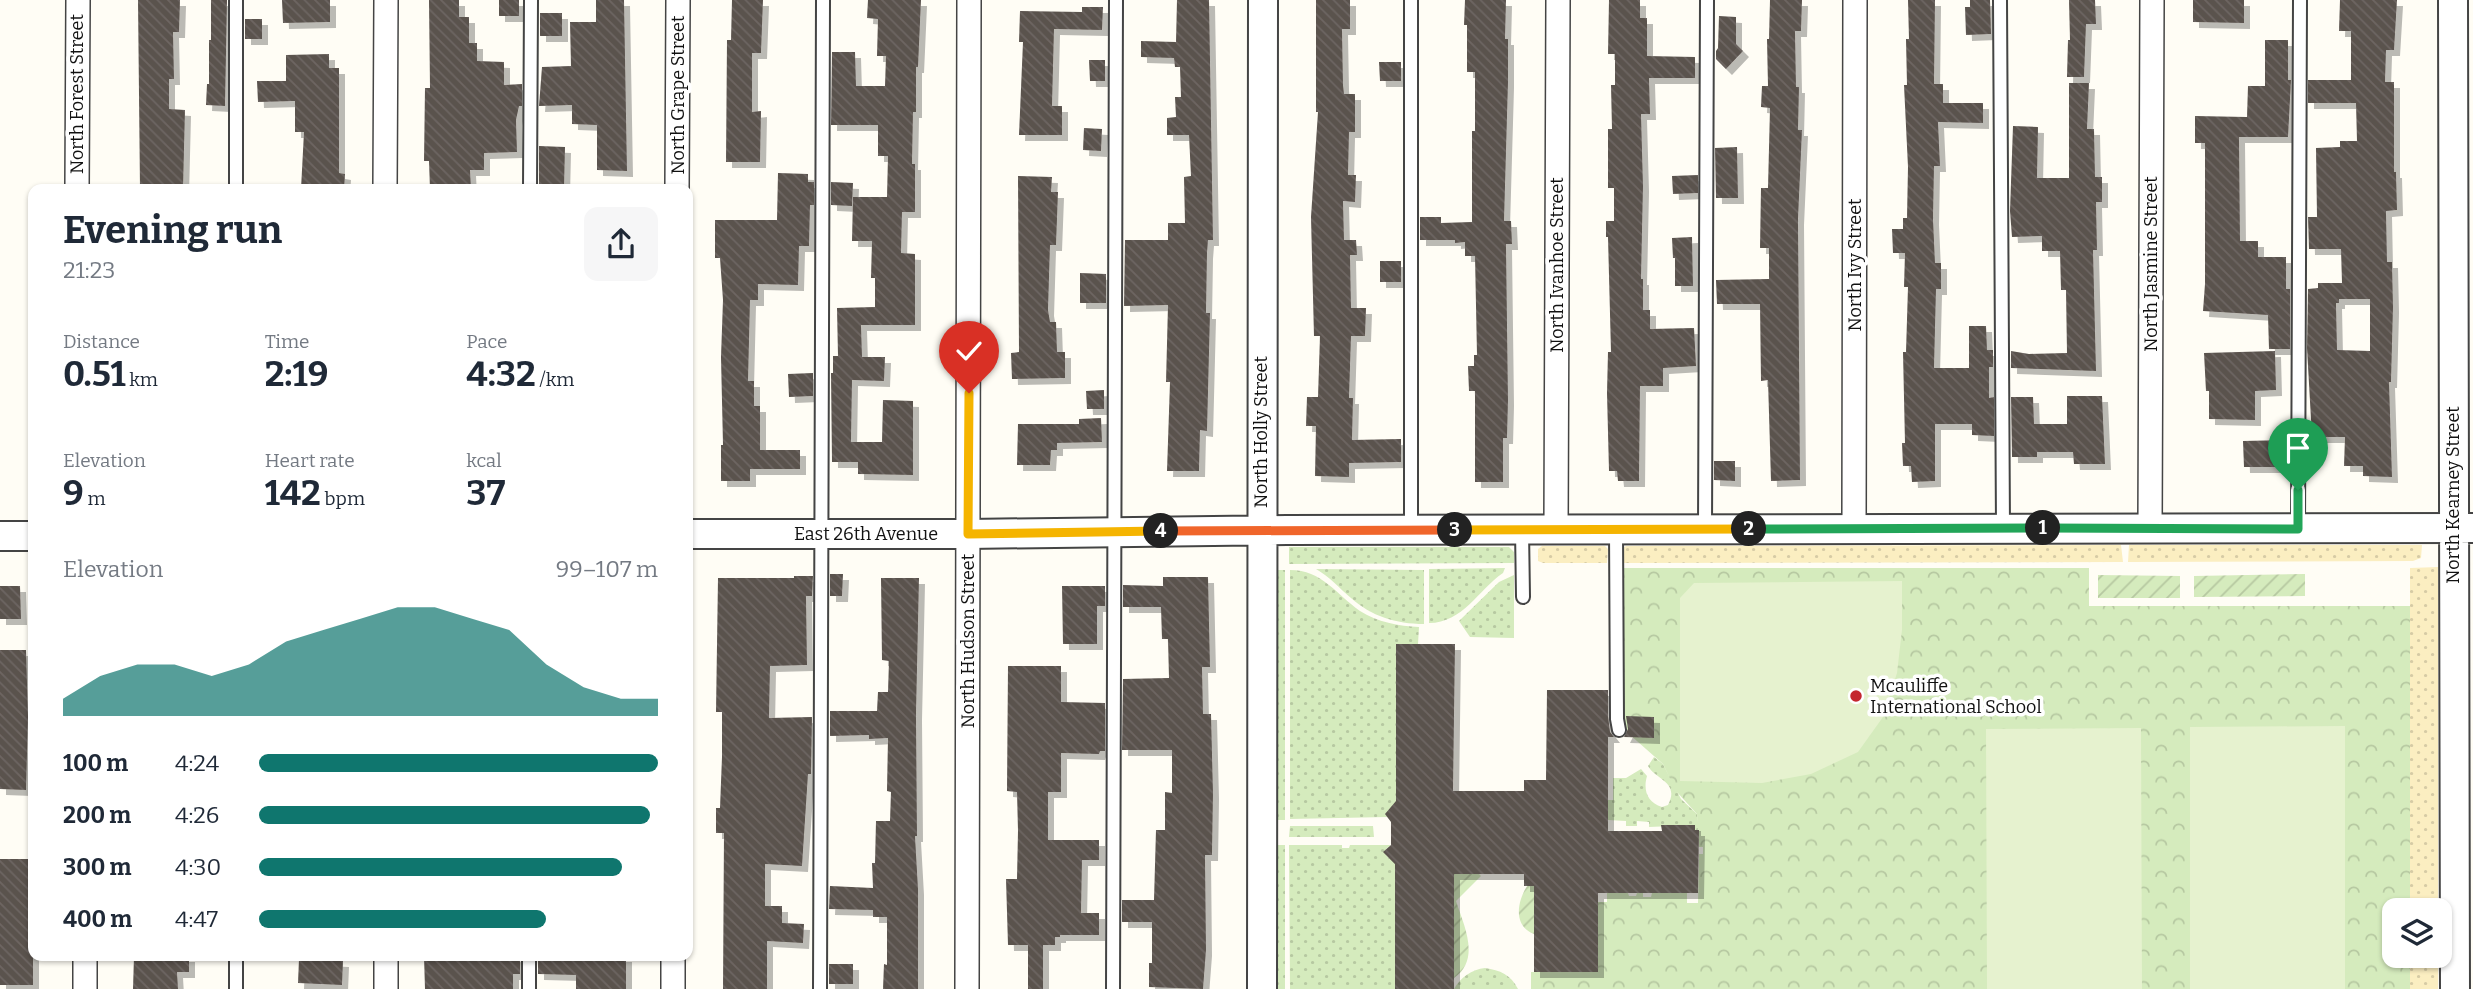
<!DOCTYPE html>
<meta charset="utf-8">
<style>
:root{--surface:#fff;--page:#f6f6f7;--text:#1f2937;--muted:#747a83;--accent:#0f766e}
body{margin:0;font-family:Bitter,serif;background:var(--page);color:var(--text);height:100vh;display:flex;flex-direction:column;font-size:26px;white-space:nowrap}
*{box-sizing:border-box;margin:0}
p{font-size:23px;color:var(--muted)}
.icon{flex:none;width:38px;height:38px;fill:none;stroke:currentColor;stroke-width:2;stroke-linecap:round;stroke-linejoin:round}
.map{position:relative;flex:1;overflow:hidden}
.side{position:absolute;left:28px;top:184px;width:665px;height:777px;display:flex;flex-direction:column;background:var(--surface);border-radius:14px;box-shadow:0 2px 5px #0004}
.side>*{flex:none}
.fabs{position:absolute;left:2382px;top:898px;display:grid;gap:14px}
.fabs a{display:grid;place-items:center;width:70px;height:70px;border-radius:14px;background:var(--surface);box-shadow:0 2px 5px #0004;font-size:35px}
.pin{position:absolute;display:grid;place-items:center;width:60px;height:60px;color:#fff;margin:-72px -30px;border-radius:50% 50% 50% 0;rotate:-45deg;box-shadow:0 0 7px #0007}
.pin .icon{rotate:45deg}
.km{position:absolute;width:35px;height:35px;margin:-18px;border-radius:50%;background:#222;color:#fff;font-size:19px;line-height:35px;text-align:center}
.round{display:grid;place-items:center;flex:none;width:74px;height:74px;border-radius:14px;background:var(--page)}
.headline{display:flex;align-items:center;justify-content:space-between;height:119px;padding:0 35px}
h1{font-size:38px;font-weight:700;line-height:52px}
.figures{display:grid;grid-template-columns:repeat(3,1fr);gap:10px;height:119px;padding:7px 35px}
.figures div{display:grid;align-content:center}
.figures b{font-size:35px;font-weight:700}
.figures small{font-size:19px;font-weight:400}
.figures p{font-size:19px}
.chart{height:196px;padding:14px 35px}
.chart p{display:flex;justify-content:space-between}
.chart svg{width:100%;height:126px;margin-top:7px;fill:var(--accent);opacity:.7}
ul{padding:0 35px;list-style:none;font-size:23px}
li{display:grid;grid-template-columns:112px 84px 1fr;align-items:center;height:52px}
li i{height:18px;border-radius:9px;background:var(--accent)}
.map>svg:first-child{display:block}
</style>
<div class="map">
<svg width="2473" height="989" viewBox="0 0 2473 989">
<defs>
<pattern id="grass-dots" width="8" height="8" patternUnits="userSpaceOnUse" patternTransform="scale(1.75)"><rect width="8" height="8" fill="#d5ebbd"/><path d="M2 2h.1M6 6h.1" fill="none" stroke="#b6c8a1" stroke-width="1.8" stroke-linecap="round"/></pattern>
<pattern id="sand-dots" width="8" height="8" patternUnits="userSpaceOnUse" patternTransform="scale(1.75)"><rect width="8" height="8" fill="#fbeec1"/><path d="M2 2h.1M6 6h.1" fill="none" stroke="#d6cba5" stroke-width="1.8" stroke-linecap="round"/></pattern>
<pattern id="park-crowns" width="20" height="18" patternUnits="userSpaceOnUse" patternTransform="scale(1.75)"><rect width="20" height="18" fill="#d5ebbd"/><path d="M2 6a3 3 0 1 1 6 0M12 15a3 3 0 1 1 6 0" fill="none" stroke="#b6c8a1"/></pattern>
<pattern id="garden-furrows" width="10" height="10" patternUnits="userSpaceOnUse" patternTransform="scale(1.75)"><rect width="10" height="10" fill="#d5ebbd"/><path d="M-1 1l2-2M0 10L10 0M9 11l2-2" fill="none" stroke="#b6c8a1"/></pattern>
<pattern id="building-back-hatch" width="6" height="6" patternUnits="userSpaceOnUse" patternTransform="scale(1.75)"><rect width="6" height="6" fill="#5a524d"/><path d="M-1 5l2 2M0 0l6 6M5-1l2 2" fill="none" stroke="#6d6662"/></pattern>
<filter id="shadow"><feDropShadow dx="6" dy="6" stdDeviation="0" flood-color="#0004"/></filter>
</defs>
<rect width="100%" height="100%" fill="#fffdf5"/>
<path fill="url(#grass-dots)" d="M1289,547H1509L1514,552V563L1289,564Z
M1505,568L1503,573C1478,590 1463,623 1429,623V569Z
M1316,569L1424,570V624C1396,624 1371,616 1351,598C1339,588 1330,577 1316,569Z
M1276,570H1285V820H1275Z
M1290,570C1322,570 1336,594 1360,611C1377,622 1399,626 1419,627L1418,644L1396,645V806L1387,817L1290,819Z
M1514,575V638L1470,637L1459,621L1499,582Z
M1654,757L1663,764L1681,799L1697,814L1699,830H1695V825L1649,827V822L1637,821V826H1626V821L1608,820V800H1613V778H1626L1641,769L1647,776C1643,790 1647,802 1662,807L1668,805C1680,782 1656,780 1648,766Z
M1290,826H1373L1374,837H1289Z
M1274,845H1285V989H1275Z
M1289,845H1342V848H1349L1350,845H1391L1386,849V855L1390,859H1395V989H1290Z
M1485,968C1500,970 1511,975 1518,989H1454C1460,978 1472,969 1485,968Z"/>
<path fill="url(#sand-dots)" d="M2121,545L2123,562L1622,563V549L1626,546Z
M2129,545H2422L2421,558L2413,561L2128,562Z
M1542,546H1605L1608,549L1607,563H1543L1538,561V549Z
M2438,567V910H2410V568Z
M2410,956H2438V989H2410Z"/>
<path fill="url(#park-crowns)" d="M1622,568H2089V606H2410V910H2394V956H2410V989H1531V972H1598V902H1607V893H1628L1629,896H1636L1637,893H1643V897H1651L1652,893H1687V903H1698L1699,854H1703V847H1699L1697,814L1676,791L1663,764L1629,734L1622,718Z"/>
<path fill="url(#garden-furrows)" d="M2305,574V596L2194,597V576Z
M2098,575L2180,576V598H2098Z
M1454,874H1479L1481,876L1456,901C1464,926 1481,959 1454,978Z
M1527,886H1534V934C1513,926 1517,902 1527,886Z"/>
<path fill="#e6f2cf" d="M1902,581V630L1897,673L1883,717L1858,752L1811,774L1762,783L1680,781V598L1694,583Z
M2345,726V989H2190V727Z
M2141,728L2142,989H1987L1986,729Z"/>
<path fill="url(#building-back-hatch)" fill-rule="evenodd" filter="url(#shadow)" d="M138,0H180L179,32H173L174,79H169V109L185,110L183,189H140Z
M211,0H227L225,106L206,105L207,84H209V40H211Z
M282,0H330V22L283,23Z
M429,0H459V17H469V43H477V61L504,62V85L522,84V106H519L516,120L517,152L484,153V170H470L471,189H430L429,161H424L425,88H430Z
M499,0H519V16H499Z
M596,0H624L627,171L597,170V125L572,124V105L539,106L542,67L571,66L570,22H596Z
M732,0H763L761,53H752V112L761,111L760,162H726L727,40H731Z
M868,0H921L918,67H916V112H913L912,164H915V212H902L901,253L915,254V325H861L862,357H885L884,381L852,380L851,442H882L883,400L913,401V475L858,474V462H832L831,373H833V356H838L837,308L875,307V278H871L872,241H852L853,197H887L888,156H878V125H831L832,52H855L856,86H885L886,56H877L878,19L867,18Z
M1177,0H1209L1213,240H1208L1207,253L1206,313H1210L1207,431L1200,430L1199,471H1167L1170,382H1166L1168,305L1124,306L1125,240H1168V223H1185L1184,177L1191,176L1189,135H1167V118L1176,117L1175,97H1181L1180,67H1175L1174,58L1141,57V41L1176,42Z
M1316,0H1350V29H1342L1343,85L1344,94H1355V132H1349L1348,175H1356L1355,202L1343,201L1344,240H1356L1357,255H1350L1351,308H1366L1365,336H1351L1349,398H1353L1352,440L1401,439V462L1349,463V477L1315,476L1316,426H1306L1307,397H1318L1320,336H1314L1311,217L1318,112H1316Z
M1465,0H1506L1505,39H1508V82L1504,221H1511L1512,244H1506L1508,400L1507,438H1503V482H1475V391H1469L1468,366H1474V355H1477L1475,256H1465V242L1455,243V240H1420V217H1441V223L1472,222V131H1475V72H1467V25H1464Z
M1609,0H1640V18H1647V56L1695,57V78H1649L1650,114H1641L1643,186L1641,279H1643V310H1650V329L1694,328L1696,366L1663,368V386H1640L1639,481H1618L1617,471H1609L1607,393L1608,352H1611L1608,237H1606V221H1614V188H1608V129H1612L1611,85H1615V54H1608Z
M1770,0H1802L1801,31H1795L1796,87H1799L1798,130H1802L1798,219L1800,480L1771,481L1768,380L1761,381L1760,304H1717L1716,280L1769,279V248H1760L1761,188H1768L1770,108L1761,107L1762,86H1768L1767,39H1769Z
M1908,0H1935L1934,84H1943V103H1983V123L1938,122L1940,166H1934L1933,219L1935,263H1941V289H1936L1934,368H1969V326H1986L1987,350H1993V367H1989V398L1994,397V436L1972,435V424H1935V481L1912,482L1911,466H1903L1902,443H1905L1903,352H1906L1908,287H1904L1905,253H1893L1892,229H1903V218H1907L1908,167L1904,85H1907L1906,39H1909Z
M1970,0H1990L1991,34L1966,35L1965,7H1970Z
M2069,0H2095L2096,24H2086L2084,77H2067L2068,40H2070Z
M2193,0H2244V23L2193,22Z
M2340,0H2397L2394,50H2386L2385,82H2394V172H2396L2397,210L2386,211L2387,262H2392L2393,307L2391,382H2389L2392,477L2363,476V466H2344L2345,437H2312L2307,348L2308,289L2318,288V283H2342L2341,249H2309L2308,217H2317L2316,148L2340,147V141H2357L2356,103H2308V80H2351V31H2339ZM2339,299H2370V351L2337,350L2336,303H2339Z
M1082,7H1103L1102,30L1054,29L1052,106H1062V135H1019L1023,42H1019L1020,11L1082,12Z
M540,13H562V36H540Z
M1719,16L1736,17V44L1743,51L1726,69L1716,59V51L1718,48Z
M245,19H262V39H245Z
M2265,40H2288V80H2291L2288,137H2239L2240,241H2258V257H2286V289H2290V349H2269L2268,315L2203,311L2205,284V143H2195V116L2247,117L2248,86H2265Z
M329,54V68H339V173L345,174L344,189H301L304,132H295V101L258,102L257,81H286V55Z
M1089,60H1105V81H1090Z
M1379,62H1401V81H1380Z
M2069,83H2089L2087,129H2094L2095,177H2102V202H2096L2097,250H2093L2096,371L2011,368V351L2029,354L2067,353L2066,290H2061L2060,251H2042V236L2012,237L2010,211L2013,126L2038,127L2037,178H2069Z
M1084,128L1102,129L1101,151L1083,150Z
M539,146L565,147L564,189H539Z
M1737,147L1738,198H1716L1715,148Z
M778,173L808,174V182H814V205H810L809,246H799L798,285L758,284V300H750L748,381H754V406H760V450H800V469H750V481H721V445H723L721,357L723,300L720,258H715V220H777Z
M1698,175V193L1673,194L1672,176Z
M1018,176L1052,177L1051,192H1058L1056,245H1050L1048,310L1050,322H1056L1057,352H1065V378L1012,379L1011,353L1019,352Z
M831,182L853,183L852,206L831,205Z
M1692,237L1693,286H1675V258H1673L1672,238Z
M1380,261H1401V282H1380Z
M1080,273L1106,274V303H1080Z
M2275,351L2276,390L2255,391V420L2209,419V391H2206L2204,353Z
M813,373V396L789,397L788,374Z
M1104,390V409H1087L1086,391Z
M2067,396H2102L2105,464H2074L2073,452H2037V457H2012L2011,397H2033L2034,424H2067Z
M1101,418L1102,442L1057,443V450H1051L1050,465H1017L1018,424H1079V419Z
M2290,440L2289,467H2244L2243,441Z
M1714,461H1735V481L1714,480Z
M830,574H843L842,596H830Z
M794,576H813L812,596H806L807,665L770,666L769,718L812,717L811,774H808L802,866L765,864V906H782V923L804,924L803,943L767,941V989H723L724,833H716V808H720L722,757V712H716L718,578H794Z
M1163,577H1208L1210,667H1202L1203,714H1211L1213,793L1212,855H1205L1206,950L1203,989L1149,987V963H1152V922H1122V900H1154L1156,830H1165V792L1172,793V750H1122L1123,679L1169,678L1168,639H1162L1161,607H1123V585L1163,586Z
M881,578H919L916,714L917,836H915L918,889V989H883L884,964L887,965V917H873V910L829,909L830,886L873,888L872,863H875L876,821H890L891,792L887,791L888,738L869,739V735L830,736V711H877L878,692H888L889,661L882,660Z
M0,586H20L21,619H0Z
M1062,586H1105V606H1097V644H1063Z
M1396,644H1455L1453,791H1524V780H1546L1547,690H1608V716L1610,732L1614,737H1608V831H1662L1661,825H1695V830H1699L1698,893H1598V972H1534V886H1524V874H1454V989H1395V864L1383,852L1391,845V822L1385,814L1396,801Z
M0,650H26L28,717L26,790L0,789Z
M1008,666H1061V702L1105,703V751H1100L1099,754L1061,753V792H1048V840H1099V860H1082L1081,913H1099V935H1060V937H1055V945H1043V989H1028V945H1008L1006,879H1017L1018,831L1017,792L1007,791Z
M1626,716L1654,717V738L1624,737L1628,729Z
M0,859H33V985H0Z
M134,956H189V972H177L178,989H133Z
M424,956H514L520,958V974H513V989H425Z
M577,956H626V989H576V975L538,974V958L577,959Z
M299,959L343,961L342,985L298,983Z
M829,964H853V984H829Z"/>
<g fill="none" stroke-linecap="round" stroke-linejoin="round">
<defs>
<path id="service" d="M236,0V189
M1411,0V530
M2000,0L2003,529
M530,189L531,0
M1705,529L1707,0
M2298,529L2300,0
M1522,530L1523,597
M1616,530L1617,719L1619,730
M236,989V956
M529,989V956
M820,989L823,0
M1113,989L1116,0"/>
<path id="minor" d="M77,189L78,0
M385,189L386,0
M677,189L678,0
M2150,529L2152,0
M1556,530L1558,0
M1854,530L1855,0
M85,956V989
M386,956V989
M673,989V956
M967,989L969,0"/>
<path id="tertiary" d="M2453,0L2455,989
M688,534H968L1287,530L2473,528
M0,536H33
M1262,989L1263,0"/>
</defs>
<use href="#service" stroke="#444" stroke-width="16"/>
<use href="#minor" stroke="#444" stroke-width="26"/>
<use href="#tertiary" stroke="#444" stroke-width="32"/>
<use href="#service" stroke="#fff" stroke-width="12"/>
<use href="#minor" stroke="#fff" stroke-width="23"/>
<use href="#tertiary" stroke="#fff" stroke-width="28"/>
</g>
<g fill="none" stroke-linecap="round" stroke-linejoin="round">
<defs>
<path id="split-1" d="M2043,528L2298,529V490"/>
<path id="split-2" d="M1749,529L2043,528"/>
<path id="split-3" d="M1455,530L1749,529"/>
<path id="split-4" d="M1161,531L1455,530"/>
<path id="split-5" d="M969,393L968,534L1161,531"/>
</defs>
<use href="#split-1" stroke="#fff" stroke-width="14"/>
<use href="#split-2" stroke="#fff" stroke-width="14"/>
<use href="#split-3" stroke="#fff" stroke-width="14"/>
<use href="#split-4" stroke="#fff" stroke-width="14"/>
<use href="#split-5" stroke="#fff" stroke-width="14"/>
<use href="#split-1" stroke="#22a559" stroke-width="9"/>
<use href="#split-2" stroke="#22a559" stroke-width="9"/>
<use href="#split-3" stroke="#f5b400" stroke-width="9"/>
<use href="#split-4" stroke="#f0652b" stroke-width="9"/>
<use href="#split-5" stroke="#f5b400" stroke-width="9"/>
</g>
<circle fill="#c4262e" stroke="#fff" stroke-width="2.5" cx="1856" cy="696" r="7"/>
<g text-anchor="middle" stroke-width="7" stroke-linejoin="round" paint-order="stroke">
<g font-size="18" fill="#111" stroke="#fff">
<text transform="translate(77 94) rotate(-90)" y="6">North Forest Street</text>
<text transform="translate(678 95) rotate(-90)" y="6">North Grape Street</text>
<text transform="translate(2151 264) rotate(-90)" y="6">North Jasmine Street</text>
<text transform="translate(1557 265) rotate(-90)" y="6">North Ivanhoe Street</text>
<text transform="translate(1855 265) rotate(-90)" y="6">North Ivy Street</text>
<text transform="translate(1261 432) rotate(-90)" y="6">North Holly Street</text>
<text transform="translate(2453 495) rotate(-90)" y="6">North Kearney Street</text>
<text x="866" y="540">East 26th Avenue</text>
<text transform="translate(968 641) rotate(-90)" y="6">North Hudson Street</text>
</g>
<g font-size="18" fill="#111" stroke="#fff" text-anchor="start">
<text x="1870" y="692">Mcauliffe<tspan x="1870" dy="21">International School</tspan></text>
</g>
</g>
</svg>
<div class="fabs">
<a><svg class="icon" aria-label="layers" viewBox="0 0 24 24"><path d="M12 4l9 5-9 5-9-5zM3 14l9 5 9-5"/></svg></a>
</div>
<div class="pin" style="left:2298px;top:490px;background:#1e9e55"><svg class="icon" aria-label="arrive" viewBox="0 0 24 24"><path d="M6 21V4h12l-3 4 3 4H6"/></svg></div>
<div class="pin" style="left:969px;top:393px;background:#d93025"><svg class="icon" aria-label="check" viewBox="0 0 24 24"><path d="M5 12l5 5 9-10"/></svg></div>
<b class="km" style="left:2043px;top:528px">1</b>
<b class="km" style="left:1749px;top:529px">2</b>
<b class="km" style="left:1455px;top:530px">3</b>
<b class="km" style="left:1161px;top:531px">4</b>
<section class="side">
<div class="headline"><div><h1>Evening run</h1><p>21:23</p></div><a class="round"><svg class="icon" aria-label="share" viewBox="0 0 24 24"><path d="M12 15V3M7 8l5-5 5 5M5 13v7h14v-7"/></svg></a></div>
<div class="figures">
<div><p>Distance</p><b>0.51<small> km</small></b></div>
<div><p>Time</p><b>2:19</b></div>
<div><p>Pace</p><b>4:32<small> /km</small></b></div>
</div>
<div class="figures">
<div><p>Elevation</p><b>9<small> m</small></b></div>
<div><p>Heart rate</p><b>142<small> bpm</small></b></div>
<div><p>kcal</p><b>37</b></div>
</div>
<div class="chart"><p><span>Elevation</span>99–107 m</p>
<svg viewBox="0 0 160 44" preserveAspectRatio="none"><path d="M0 44V38L10 30L20 26L30 26L40 30L50 26L60 18L70 14L80 10L90 6L100 6L110 10L120 14L130 26L140 34L150 38L160 38V44z"/></svg>
</div>
<ul>
<li><b>100 m</b>4:24<i style="width:100%"></i></li>
<li><b>200 m</b>4:26<i style="width:98%"></i></li>
<li><b>300 m</b>4:30<i style="width:91%"></i></li>
<li><b>400 m</b>4:47<i style="width:72%"></i></li>
</ul>
</section>
</div>
